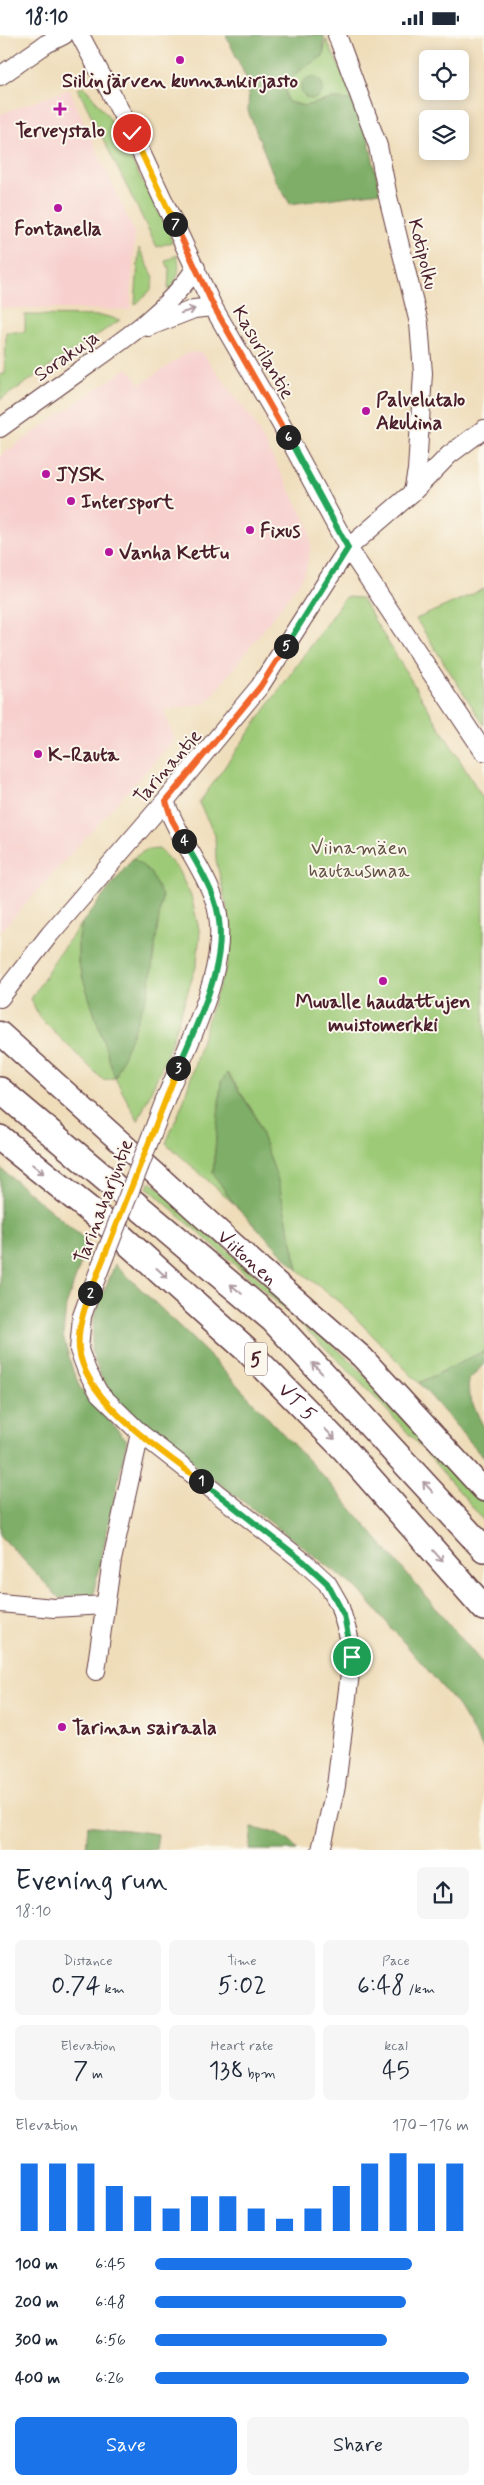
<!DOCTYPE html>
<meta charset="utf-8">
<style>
:root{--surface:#fff;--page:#f6f6f7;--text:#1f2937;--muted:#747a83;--accent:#1a73e8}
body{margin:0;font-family:Mynerve,sans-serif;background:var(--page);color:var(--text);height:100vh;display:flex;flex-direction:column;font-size:19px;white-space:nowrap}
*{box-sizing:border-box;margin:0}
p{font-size:16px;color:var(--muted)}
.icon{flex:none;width:28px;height:28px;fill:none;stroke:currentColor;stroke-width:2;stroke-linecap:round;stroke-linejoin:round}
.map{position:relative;height:1815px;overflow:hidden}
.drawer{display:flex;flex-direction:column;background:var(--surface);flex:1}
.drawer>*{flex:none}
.tools{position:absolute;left:419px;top:15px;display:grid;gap:10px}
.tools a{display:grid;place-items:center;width:50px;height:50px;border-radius:8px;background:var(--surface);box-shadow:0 2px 12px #0003;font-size:25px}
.pin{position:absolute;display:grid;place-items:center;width:42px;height:42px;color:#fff;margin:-21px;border:2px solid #fff;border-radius:50%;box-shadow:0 1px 5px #0007}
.km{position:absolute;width:25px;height:25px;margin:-12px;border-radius:50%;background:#222;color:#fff;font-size:14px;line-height:25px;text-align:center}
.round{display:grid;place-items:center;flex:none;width:52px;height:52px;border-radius:8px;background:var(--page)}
.headline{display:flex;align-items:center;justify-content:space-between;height:85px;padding:0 15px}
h1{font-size:28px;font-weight:600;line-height:38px}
.stats{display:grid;grid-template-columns:repeat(3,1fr);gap:8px;height:85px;padding:5px 15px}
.stats div{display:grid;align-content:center;border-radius:8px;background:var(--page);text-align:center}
.stats b{font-size:25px;font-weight:600}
.stats small{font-size:14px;font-weight:400}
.stats p{font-size:14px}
.chart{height:140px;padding:10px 15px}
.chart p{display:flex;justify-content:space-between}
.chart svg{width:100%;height:90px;margin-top:5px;stroke:var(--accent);stroke-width:6}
.action{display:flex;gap:10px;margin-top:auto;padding:10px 15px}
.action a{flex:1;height:58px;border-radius:8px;background:var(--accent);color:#fff;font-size:20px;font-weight:600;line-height:58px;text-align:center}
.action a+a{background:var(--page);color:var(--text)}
ul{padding:0 15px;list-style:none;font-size:16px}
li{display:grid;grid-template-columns:80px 60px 1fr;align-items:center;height:38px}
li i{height:12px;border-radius:6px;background:var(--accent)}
.status{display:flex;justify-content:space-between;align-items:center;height:35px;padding:0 25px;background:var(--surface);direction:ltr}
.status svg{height:14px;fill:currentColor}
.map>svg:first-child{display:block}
</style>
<div class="status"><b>18:10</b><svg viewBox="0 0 49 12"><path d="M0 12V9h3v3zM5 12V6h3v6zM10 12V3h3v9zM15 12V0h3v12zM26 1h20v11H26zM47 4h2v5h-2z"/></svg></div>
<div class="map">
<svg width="484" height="1815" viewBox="0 0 484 1815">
<rect width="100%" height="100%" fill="#fbf7ec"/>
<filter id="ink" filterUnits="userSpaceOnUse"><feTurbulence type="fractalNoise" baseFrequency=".02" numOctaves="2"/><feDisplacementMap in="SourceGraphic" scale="10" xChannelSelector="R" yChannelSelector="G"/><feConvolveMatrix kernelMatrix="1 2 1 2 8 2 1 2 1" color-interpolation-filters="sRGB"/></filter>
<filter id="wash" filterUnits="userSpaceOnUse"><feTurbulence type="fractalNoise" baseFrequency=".0096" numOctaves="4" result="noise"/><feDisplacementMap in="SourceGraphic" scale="20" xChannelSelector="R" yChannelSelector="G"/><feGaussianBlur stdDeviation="1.12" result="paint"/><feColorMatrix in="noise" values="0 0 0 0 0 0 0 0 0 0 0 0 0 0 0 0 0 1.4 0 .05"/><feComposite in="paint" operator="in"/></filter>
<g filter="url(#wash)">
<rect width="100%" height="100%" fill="#efddba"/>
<path fill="#f7d0ce" d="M69,54L135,199L130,275L0,273V79Z
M197,317L203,319L251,382L309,491L311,512L306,535L300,547L207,668L163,675L175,704L0,897V421L127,333L141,349L187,318Z"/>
<path fill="#9dca77" stroke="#747451" d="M326,4L355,65L332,64L305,71L288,67C278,44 306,32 323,21Z
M84,51L108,81L169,197L172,207L157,212L78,54Z
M139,213L154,242L151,255L135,270Z
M177,220C181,234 178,246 168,256L169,233L165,226Z
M25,280L105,281L120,285L0,365V339H5L6,297H25Z
M484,554V690L416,584Z
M345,562L361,563L484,765V1316L419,1348L344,1271L298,1235L280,1154L255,1080L228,1038L221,1047L213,1138L233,1168L166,1108L183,1068L212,971L227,930L231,891L216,825L215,800L199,768Z
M159,814L177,833L191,861L200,898L197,929L166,1022L138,1086L115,1043L103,1045L39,982L31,964L57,921L82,888L78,908V928L116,1042L150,837L133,823L146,815Z
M151,1146L357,1332L401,1381L476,1458L484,1468V1486C425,1414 360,1344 292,1281C244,1237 195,1195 147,1152Z"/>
<path fill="#7eae68" stroke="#64664a" d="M226,0H324L323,21C306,32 278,44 288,67L304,71L332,64L355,65L368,102L380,157L290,169L275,144L248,76L249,49Z
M301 53a11 11 0 1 1 22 0a11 11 0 1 1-22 0Z
M133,823L150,837L162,861L149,955L115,1043L78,928V908L82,888Z
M227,1038L255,1080L278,1145L298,1235L233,1168L213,1138L221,1047Z
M0,1133L88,1207L66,1271L63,1301L73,1336L81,1355L127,1405L93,1560L59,1563L0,1500Z
M115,1229L209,1320L334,1453L484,1630V1715L455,1667L357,1553L162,1405L120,1370L101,1342L91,1315L94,1282Z
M484,1316V1329L468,1346L469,1361L484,1393V1423L419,1348Z
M88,1790L158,1799L156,1815H86Z
M252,1793C269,1796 288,1799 297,1815H249Z"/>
</g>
<g filter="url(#ink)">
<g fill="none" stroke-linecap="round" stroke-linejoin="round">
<defs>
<path id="minor" d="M80,0L132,98L213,272L280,387L348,513L484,717
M337,0L378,111L388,162L419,288L423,338L417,435L413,457
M0,41L46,9L64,0
M148,292L194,274L213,272
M0,393C29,372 59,351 88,330C128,302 168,274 196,233
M165,766C177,801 202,830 214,864C235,923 189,1006 167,1060
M0,963L50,899L165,766L260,651L348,513L413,457L449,420L484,394
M90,1259L82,1281L79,1315L87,1336L99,1358L140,1398L303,1526L327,1548L339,1569L349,1602L352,1622L336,1751L321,1815
M0,1568L54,1573L104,1570
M96,1636L112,1525L140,1398"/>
<g id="major">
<path id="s1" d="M0,998L252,1226L362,1322L484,1455"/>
</g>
<g id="highway">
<path d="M0,1055L273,1285L484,1514"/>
<path id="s2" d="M0,1103L106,1188L248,1316L345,1415L484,1573"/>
</g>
</defs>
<use href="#minor" stroke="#633c40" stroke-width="20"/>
<use href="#major" stroke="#633c40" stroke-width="25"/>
<use href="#highway" stroke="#633c40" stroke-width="28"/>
<use href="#minor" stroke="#fff" stroke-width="18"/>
<use href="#major" stroke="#fff" stroke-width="22"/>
<use href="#highway" stroke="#fff" stroke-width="25"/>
<defs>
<path id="minor-bridge" d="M90,1259L167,1060"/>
</defs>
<use href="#minor-bridge" stroke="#633c40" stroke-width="20" stroke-linecap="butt"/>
<use href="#minor-bridge" stroke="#fff" stroke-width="18"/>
</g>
<defs><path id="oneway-shaft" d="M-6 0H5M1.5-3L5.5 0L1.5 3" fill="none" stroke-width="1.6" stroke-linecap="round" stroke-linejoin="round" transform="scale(1.25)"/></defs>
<g stroke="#ae9aa0">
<use href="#oneway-shaft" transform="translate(188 276) rotate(-17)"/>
<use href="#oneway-shaft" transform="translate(38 1134) rotate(39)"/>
<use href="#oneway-shaft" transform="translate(162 1238) rotate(42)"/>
<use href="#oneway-shaft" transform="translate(236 1254) rotate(-140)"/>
<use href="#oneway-shaft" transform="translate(317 1333) rotate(-133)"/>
<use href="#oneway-shaft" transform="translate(330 1399) rotate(46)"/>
<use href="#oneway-shaft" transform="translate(428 1452) rotate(-133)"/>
<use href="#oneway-shaft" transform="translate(438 1521) rotate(49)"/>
</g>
</g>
<g fill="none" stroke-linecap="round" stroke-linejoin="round" filter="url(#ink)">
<defs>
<path id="split-1" d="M201,1446L303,1526L327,1548L344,1580L352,1622"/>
<path id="split-2" d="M90,1258C84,1275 77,1294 79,1314C85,1367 162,1416 201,1446"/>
<path id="split-3" d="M90,1258L178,1033"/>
<path id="split-4" d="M178,1033C199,983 234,919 214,864C207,844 195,825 184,806"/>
<path id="split-5" d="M184,806L172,785L166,766L260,652L286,611"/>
<path id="split-6" d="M286,611L348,513L288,402"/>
<path id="split-7" d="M175,189L214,272L288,402"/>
<path id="split-8" d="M132,98L175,189"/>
</defs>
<use href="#split-1" stroke="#fff" stroke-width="10"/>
<use href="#split-2" stroke="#fff" stroke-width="10"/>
<use href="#split-3" stroke="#fff" stroke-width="10"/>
<use href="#split-4" stroke="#fff" stroke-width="10"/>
<use href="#split-5" stroke="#fff" stroke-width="10"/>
<use href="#split-6" stroke="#fff" stroke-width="10"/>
<use href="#split-7" stroke="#fff" stroke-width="10"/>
<use href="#split-8" stroke="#fff" stroke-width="10"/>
<use href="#split-1" stroke="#22a559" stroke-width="6"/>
<use href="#split-2" stroke="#f5b400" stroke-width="6"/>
<use href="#split-3" stroke="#f5b400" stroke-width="6"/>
<use href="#split-4" stroke="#22a559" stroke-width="6"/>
<use href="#split-5" stroke="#f0652b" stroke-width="6"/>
<use href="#split-6" stroke="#22a559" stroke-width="6"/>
<use href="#split-7" stroke="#f0652b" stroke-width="6"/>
<use href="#split-8" stroke="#f5b400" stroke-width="6"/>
</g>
<g fill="#b5179e" stroke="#fbf7ec" stroke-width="2">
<circle cx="180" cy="25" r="5"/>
<path d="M57.5 66.5h5v5h5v5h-5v5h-5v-5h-5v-5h5z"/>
<circle cx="58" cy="173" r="5"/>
<circle cx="366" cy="376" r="5"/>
<circle cx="46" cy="439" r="5"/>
<circle cx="71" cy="466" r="5"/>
<circle cx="250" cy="495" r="5"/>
<circle cx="109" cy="517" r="5"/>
<circle cx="38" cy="719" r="5"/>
<circle cx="383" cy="946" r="5"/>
<circle cx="62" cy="1692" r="5"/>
</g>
<g text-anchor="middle" stroke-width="4" stroke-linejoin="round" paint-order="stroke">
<rect fill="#fbf7ec" stroke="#7f6065" stroke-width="1" x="245" y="1307.5" width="22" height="33" rx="4"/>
<g font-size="19" font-weight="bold" fill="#4a1f2b">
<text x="256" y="1331">5</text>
</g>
<g font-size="20" font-weight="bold" fill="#4a1f2b" stroke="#fbf7ec" text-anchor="start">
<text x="180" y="52" text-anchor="middle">Siilinjärven kunnankirjasto</text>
<text x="60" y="102" text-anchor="middle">Terveystalo</text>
<text x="58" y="200" text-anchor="middle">Fontanella</text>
<text x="376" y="371">Palvelutalo<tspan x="376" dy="23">Akuliina</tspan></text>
<text x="56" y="446">JYSK</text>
<text x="81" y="473">Intersport</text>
<text x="260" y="502">Fixus</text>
<text x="119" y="524">Vanha Kettu</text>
<text x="48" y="726">K-Rauta</text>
<text x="383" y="973" text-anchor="middle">Muualle haudattujen<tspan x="383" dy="23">muistomerkki</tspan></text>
<text x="72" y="1699">Tarinan sairaala</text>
</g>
<g font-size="20" fill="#4a1f2b" stroke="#fbf7ec">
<text transform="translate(424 219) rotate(76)" y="7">Kotipolku</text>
<text transform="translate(264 317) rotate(60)" y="7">Kasurilantie</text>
<text transform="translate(66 320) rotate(-35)" y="7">Sorakuja</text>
<text transform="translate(167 731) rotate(-49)" y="7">Tarinantie</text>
<text transform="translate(103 1166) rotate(-69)" y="7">Tarinaharjuntie</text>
<text dy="7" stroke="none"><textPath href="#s1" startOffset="334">Viitonen</textPath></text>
<text dy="7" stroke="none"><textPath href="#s2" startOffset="398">VT 5</textPath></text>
</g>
<g font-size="20" fill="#635242" stroke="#fbf7ec">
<text x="359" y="819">Viinamäen<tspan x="359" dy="23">hautausmaa</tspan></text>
</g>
</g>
</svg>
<div class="tools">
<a><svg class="icon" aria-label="locate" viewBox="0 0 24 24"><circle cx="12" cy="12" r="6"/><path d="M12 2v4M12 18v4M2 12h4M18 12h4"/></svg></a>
<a><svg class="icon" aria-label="layers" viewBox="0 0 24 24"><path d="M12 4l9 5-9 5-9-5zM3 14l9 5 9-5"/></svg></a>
</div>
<div class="pin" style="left:352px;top:1622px;background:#1e9e55"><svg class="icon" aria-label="arrive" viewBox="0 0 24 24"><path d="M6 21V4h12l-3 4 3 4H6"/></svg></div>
<div class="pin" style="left:132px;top:98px;background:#d93025"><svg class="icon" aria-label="check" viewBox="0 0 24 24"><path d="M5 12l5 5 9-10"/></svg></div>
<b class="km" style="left:201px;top:1446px">1</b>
<b class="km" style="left:90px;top:1258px">2</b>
<b class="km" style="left:178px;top:1033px">3</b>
<b class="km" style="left:184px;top:806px">4</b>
<b class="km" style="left:286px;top:611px">5</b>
<b class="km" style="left:288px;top:402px">6</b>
<b class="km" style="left:175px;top:189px">7</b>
</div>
<section class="drawer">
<div class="headline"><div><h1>Evening run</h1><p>18:10</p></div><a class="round"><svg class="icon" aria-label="share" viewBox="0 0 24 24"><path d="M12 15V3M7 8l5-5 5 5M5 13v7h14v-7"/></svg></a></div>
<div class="stats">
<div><p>Distance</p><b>0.74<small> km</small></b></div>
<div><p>Time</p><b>5:02</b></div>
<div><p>Pace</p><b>6:48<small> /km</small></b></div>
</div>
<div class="stats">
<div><p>Elevation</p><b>7<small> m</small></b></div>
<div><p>Heart rate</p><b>138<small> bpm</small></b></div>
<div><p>kcal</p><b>45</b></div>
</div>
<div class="chart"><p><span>Elevation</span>170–176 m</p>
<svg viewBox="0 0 160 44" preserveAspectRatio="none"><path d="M5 44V11M15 44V11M25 44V11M35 44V22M45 44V27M55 44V33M65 44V27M75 44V27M85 44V33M95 44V38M105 44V33M115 44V22M125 44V11M135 44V6M145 44V11M155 44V11"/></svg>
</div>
<ul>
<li><b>100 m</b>6:45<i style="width:82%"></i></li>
<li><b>200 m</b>6:48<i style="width:80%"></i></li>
<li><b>300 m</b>6:56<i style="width:74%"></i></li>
<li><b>400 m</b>6:26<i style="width:100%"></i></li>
</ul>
<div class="action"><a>Save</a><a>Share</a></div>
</section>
